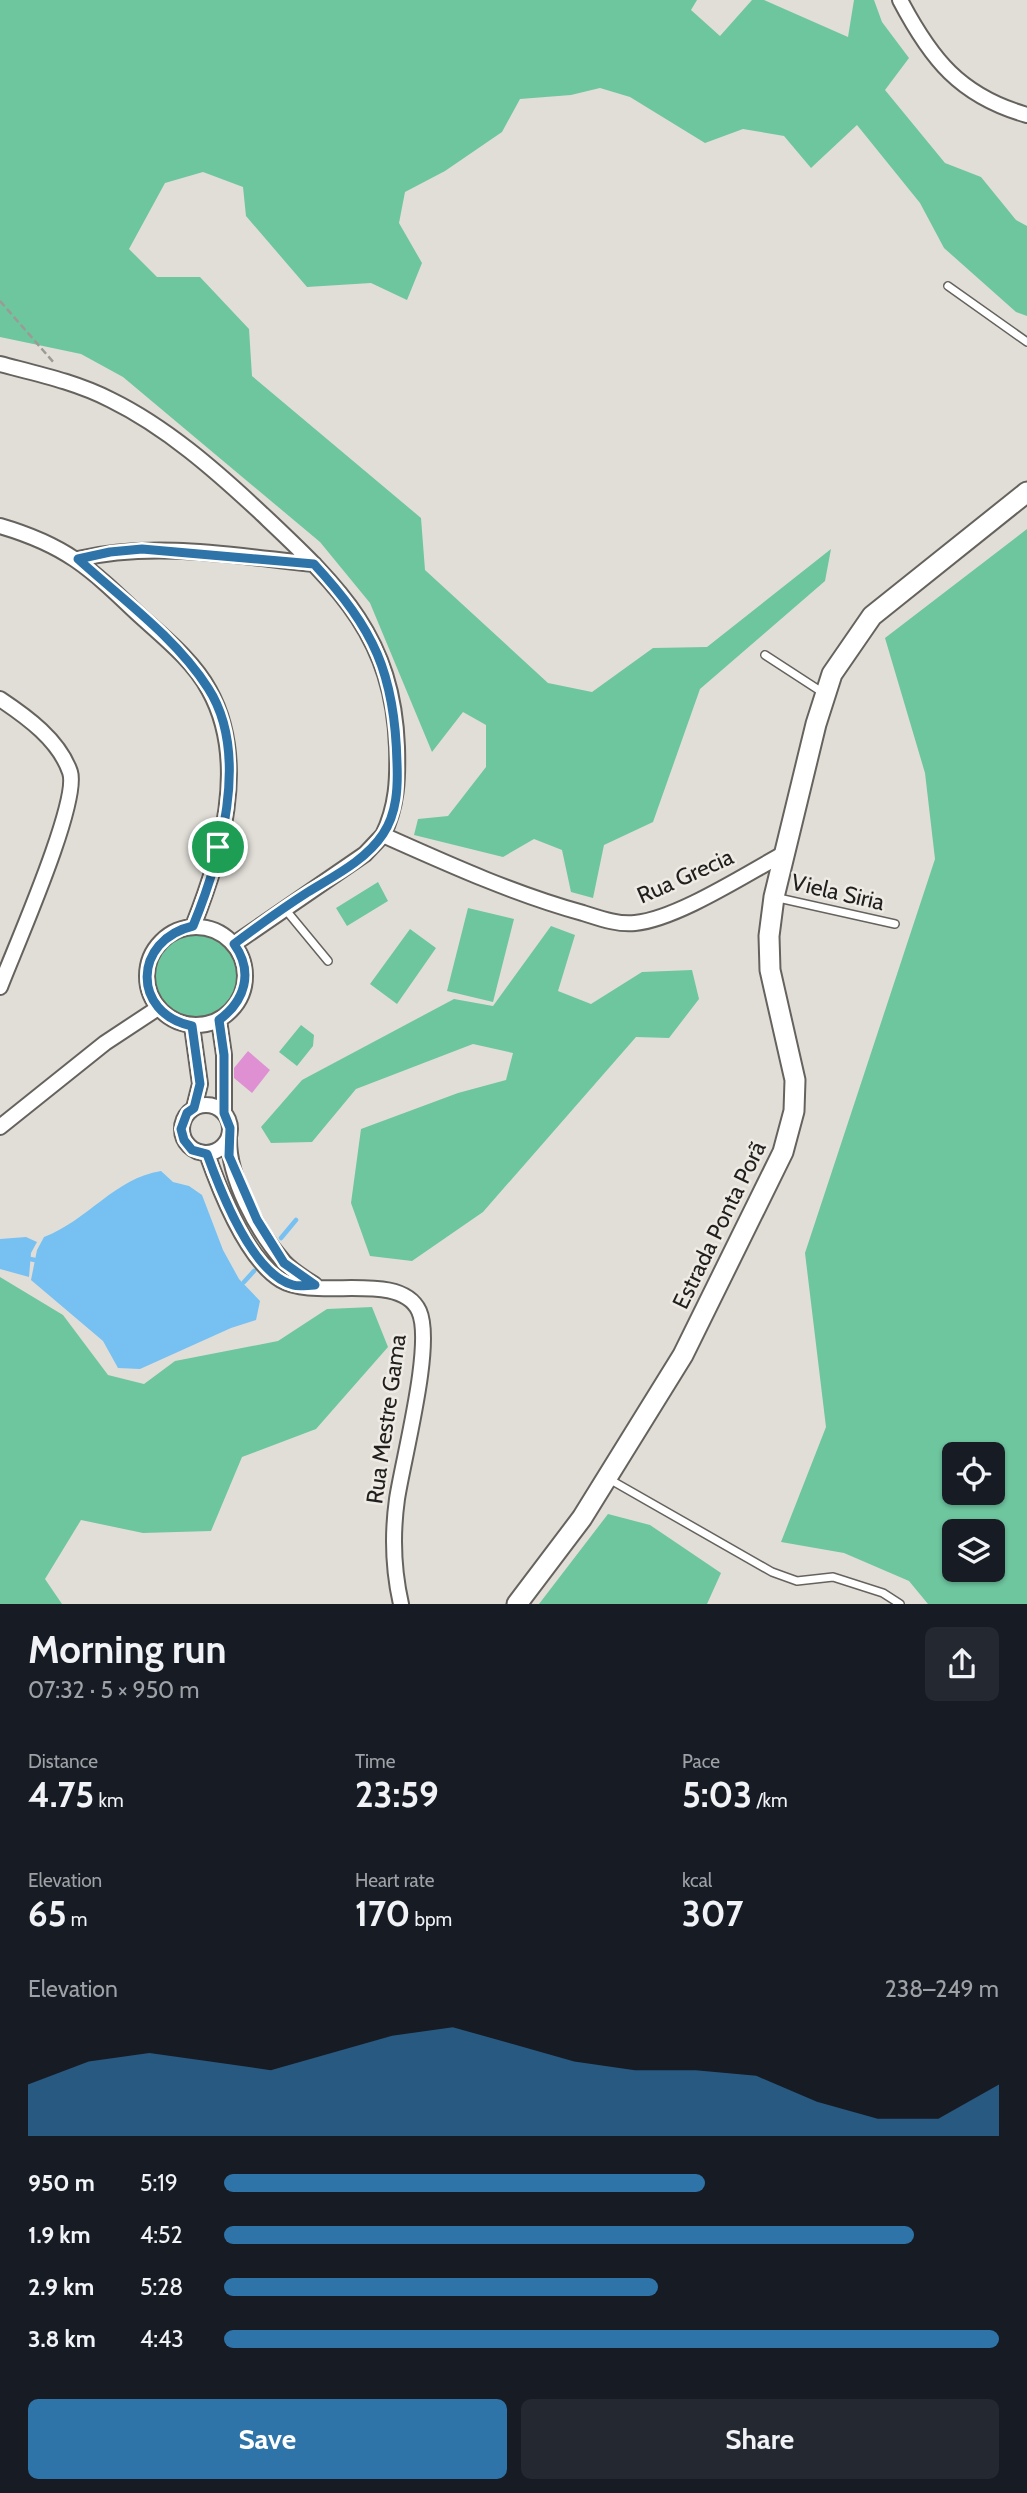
<!DOCTYPE html>
<meta charset="utf-8">
<style>
:root{--surface:#171b24;--page:#242831;--text:#f1f3f6;--muted:#9ea1a6;--accent:#2e74a9}
body{margin:0;font-family:Cabin,sans-serif;background:var(--page);color:var(--text);height:100vh;display:flex;flex-direction:column;font-size:26px;white-space:nowrap}
*{box-sizing:border-box;margin:0}
p{font-size:23px;color:var(--muted)}
.icon{flex:none;width:38px;height:38px;fill:none;stroke:currentColor;stroke-width:2;stroke-linecap:round;stroke-linejoin:round}
.map{position:relative;height:1604px;overflow:hidden}
.sheet{display:flex;flex-direction:column;background:var(--surface);flex:1}
.sheet>*{flex:none}
.buttons{position:absolute;left:942px;top:1442px;display:grid;gap:14px}
.buttons a{display:grid;place-items:center;width:63px;height:63px;border-radius:10px;background:var(--surface);box-shadow:0 2px 5px #0004;font-size:35px}
.pin{position:absolute;display:grid;place-items:center;width:60px;height:60px;color:#fff;margin:-30px;border:4px solid #fff;border-radius:50%;box-shadow:0 2px 7px #0007}
.round{display:grid;place-items:center;flex:none;width:74px;height:74px;border-radius:10px;background:var(--page)}
.overview{display:flex;align-items:center;justify-content:space-between;height:119px;padding:0 28px}
h1{font-size:38px;font-weight:700;line-height:52px}
.metrics{display:grid;grid-template-columns:repeat(3,1fr);gap:10px;height:119px;padding:7px 28px}
.metrics div{display:grid;align-content:center}
.metrics b{font-size:35px;font-weight:700}
.metrics small{font-size:19px;font-weight:400}
.metrics p{font-size:19px}
.chart{height:196px;padding:14px 28px}
.chart p{display:flex;justify-content:space-between}
.chart svg{width:100%;height:126px;margin-top:7px;fill:var(--accent);opacity:.7}
.cta{display:flex;gap:14px;margin-top:auto;padding:14px 28px}
.cta a{flex:1;height:80px;border-radius:10px;background:var(--accent);color:#fff;font-size:28px;font-weight:700;line-height:80px;text-align:center}
.cta a+a{background:var(--page);color:var(--text)}
ul{padding:0 28px;list-style:none;font-size:23px}
li{display:grid;grid-template-columns:112px 84px 1fr;align-items:center;height:52px}
li i{height:18px;border-radius:9px;background:var(--accent)}
.map>svg:first-child{display:block}
</style>
<div class="map">
<svg width="1027" height="1604" viewBox="0 0 1027 1604">
<rect width="100%" height="100%" fill="#e1ded8"/>
<path fill="#6ec69f" fill-rule="evenodd" d="M0,0H697L691,10L720,36L752,0H764L848,37L854,0H874L882,22L909,58L885,90L945,163L981,177L1016,220L1027,226V316L1016,312L944,248L920,203L857,125L811,168L784,136L743,129L705,143L630,97L600,88L571,95L520,99L502,132L445,171L405,192L399,223L422,263L407,300L371,283L307,287L246,216L243,187L203,172L165,183L129,249L157,277H200L249,329L252,376L421,518L425,570L548,683L592,692L653,648L707,647L831,549L825,581L700,689L653,822L604,845L593,898L571,892L562,850L534,839L503,857L414,835L418,819L448,816L486,767V725L463,712L432,752L370,603L320,542L123,377L81,354L0,337Z
M1027,529V1604H928L909,1581L844,1553L781,1542L826,1427L805,1253L935,859L925,773L885,638ZM954,1454H992V1493H954ZM954,1531H992V1570H954Z
M378,882L388,901L347,926L336,908Z
M468,908L514,919L493,1002L447,991Z
M551,926L575,935L558,991L591,1004L642,972L692,970L699,999L669,1038L636,1037L483,1212L412,1261L370,1256L351,1203L361,1129L458,1093L506,1080L513,1053L473,1044L356,1089L312,1142L271,1143L261,1127L302,1080L454,999L493,1006Z
M410,929L436,948L397,1004L370,984Z
M153 976a42 42 0 1 1 84 0a42 42 0 1 1-84 0Z
M301,1025L314,1035L313,1046L297,1066L279,1052Z
M0,1277L63,1315L108,1375L144,1384L175,1361L278,1341L327,1309L372,1307L388,1347L316,1429L242,1457L211,1531L143,1533L81,1520L45,1579L62,1604H0Z
M608,1514L650,1525L721,1573L707,1604H539Z"/>
<path fill="#77c0f2" d="M161,1171L173,1182L189,1186L202,1195L223,1250L239,1279L260,1301L256,1320L231,1328L140,1369L118,1368L103,1341L31,1280L37,1250L44,1237C87,1221 115,1178 161,1171Z
M26,1237L37,1242L31,1253L29,1277L0,1269V1239Z"/>
<g fill="none" stroke-linecap="round" stroke-linejoin="round">
<path stroke="#77c0f2" stroke-width="4.5" d="M281,1238L296,1220
M25,1258L35,1260
M244,1282L254,1271"/>
</g>
<path fill="#de90d2" d="M248,1051L270,1070L252,1093L234,1078V1068Z"/>
<g fill="none" stroke-linecap="round" stroke-linejoin="round">
<defs>
<path id="lane" d="M948,286L1027,342
M765,655L825,694
M774,897L895,924
M285,909L328,961
M609,1479L772,1572L797,1581L833,1577L883,1593L900,1604"/>
<path id="street" d="M900,0C931,59 960,96 1027,115
M0,364C38,374 76,382 111,400C166,427 215,470 260,512C336,584 393,634 397,747C398,779 397,806 383,835
M0,526C65,545 89,567 137,613C162,636 193,660 209,690C249,762 221,856 193,926
M78,559C155,541 236,556 314,564
M0,699C27,717 59,740 70,772C80,802 14,950 0,987
M147 976a49 49 0 1 1 98 0a49 49 0 1 1-98 0Z
M234,944L365,854L383,835C448,864 514,894 583,913C599,918 618,925 635,923C677,919 746,874 785,853
M219,1020L224,1055V1113
M192,1026L200,1084L194,1108
M182 1129a24 24 0 1 1 48 0a24 24 0 1 1-48 0Z
M0,1127L105,1043L158,1008
M229,1137C228,1178 257,1231 284,1262C292,1271 304,1278 315,1285
M207,1154C220,1191 246,1259 281,1280C316,1301 400,1270 419,1311C434,1344 403,1459 397,1499C392,1535 393,1569 401,1604"/>
<path id="secondary" d="M517,1604L582,1518L683,1355L783,1152L794,1111L795,1080L770,970L769,936L774,897L816,724L832,674L872,616L1027,492"/>
</defs>
<use href="#lane" stroke="#66635e" stroke-width="10"/>
<use href="#street" stroke="#66635e" stroke-width="18"/>
<use href="#secondary" stroke="#66635e" stroke-width="23"/>
<path stroke="#9c9a95" stroke-width="2.5" stroke-dasharray="7 3.5" stroke-linecap="butt" d="M0,301L55,364"/>
<use href="#lane" stroke="#fff" stroke-width="7"/>
<use href="#street" stroke="#fff" stroke-width="14"/>
<use href="#secondary" stroke="#fff" stroke-width="19"/>
</g>
<g fill="none" stroke-linecap="round" stroke-linejoin="round">
<defs>
<path id="route" d="M142,549L314,564C374,629 395,673 397,763C398,787 397,813 383,834C366,860 334,876 308,892C283,908 258,926 234,944C254,972 245,1001 219,1020L224,1055V1113L230,1128L229,1156L257,1220L284,1263L315,1285C308,1285 299,1287 293,1285C252,1274 220,1190 207,1154L192,1150L184,1140L181,1129L187,1113L194,1108L200,1084L192,1026C131,1013 133,940 193,926C220,860 251,754 208,688C176,638 122,599 78,559L110,552Z"/>
</defs>
<use href="#route" stroke="#fff" stroke-width="14"/>
<use href="#route" stroke="#2e74a9" stroke-width="9"/>
</g>
<g text-anchor="middle" stroke-width="5" stroke-linejoin="round" paint-order="stroke">
<g font-size="23" fill="#201f1d" stroke="#eeebe5">
<text transform="translate(685 876) rotate(-24)" y="8">Rua Grecia</text>
<text transform="translate(838 892) rotate(13)" y="8">Viela Siria</text>
<text transform="translate(719 1225) rotate(-64)" y="8">Estrada Ponta Porã</text>
<text transform="translate(386 1419) rotate(-82)" y="8">Rua Mestre Gama</text>
</g>
</g>
</svg>
<div class="buttons">
<a><svg class="icon" aria-label="locate" viewBox="0 0 24 24"><circle cx="12" cy="12" r="6"/><path d="M12 2v4M12 18v4M2 12h4M18 12h4"/></svg></a>
<a><svg class="icon" aria-label="layers" viewBox="0 0 24 24"><path d="M12 4l9 5-9 5-9-5zM3 14l9 5 9-5"/></svg></a>
</div>
<div class="pin" style="left:218px;top:847px;background:#1e9e55"><svg class="icon" aria-label="arrive" viewBox="0 0 24 24"><path d="M6 21V4h12l-3 4 3 4H6"/></svg></div>
</div>
<section class="sheet">
<div class="overview"><div><h1>Morning run</h1><p>07:32 · 5 × 950 m</p></div><a class="round"><svg class="icon" aria-label="share" viewBox="0 0 24 24"><path d="M12 15V3M7 8l5-5 5 5M5 13v7h14v-7"/></svg></a></div>
<div class="metrics">
<div><p>Distance</p><b>4.75<small> km</small></b></div>
<div><p>Time</p><b>23:59</b></div>
<div><p>Pace</p><b>5:03<small> /km</small></b></div>
</div>
<div class="metrics">
<div><p>Elevation</p><b>65<small> m</small></b></div>
<div><p>Heart rate</p><b>170<small> bpm</small></b></div>
<div><p>kcal</p><b>307</b></div>
</div>
<div class="chart"><p><span>Elevation</span>238–249 m</p>
<svg viewBox="0 0 160 44" preserveAspectRatio="none"><path d="M0 44V26L10 18L20 15L30 18L40 21L50 15L60 9L70 6L80 12L90 18L100 21L110 21L120 23L130 32L140 38L150 38L160 26V44z"/></svg>
</div>
<ul>
<li><b>950 m</b>5:19<i style="width:62%"></i></li>
<li><b>1.9 km</b>4:52<i style="width:89%"></i></li>
<li><b>2.9 km</b>5:28<i style="width:56%"></i></li>
<li><b>3.8 km</b>4:43<i style="width:100%"></i></li>
</ul>
<div class="cta"><a>Save</a><a>Share</a></div>
</section>
